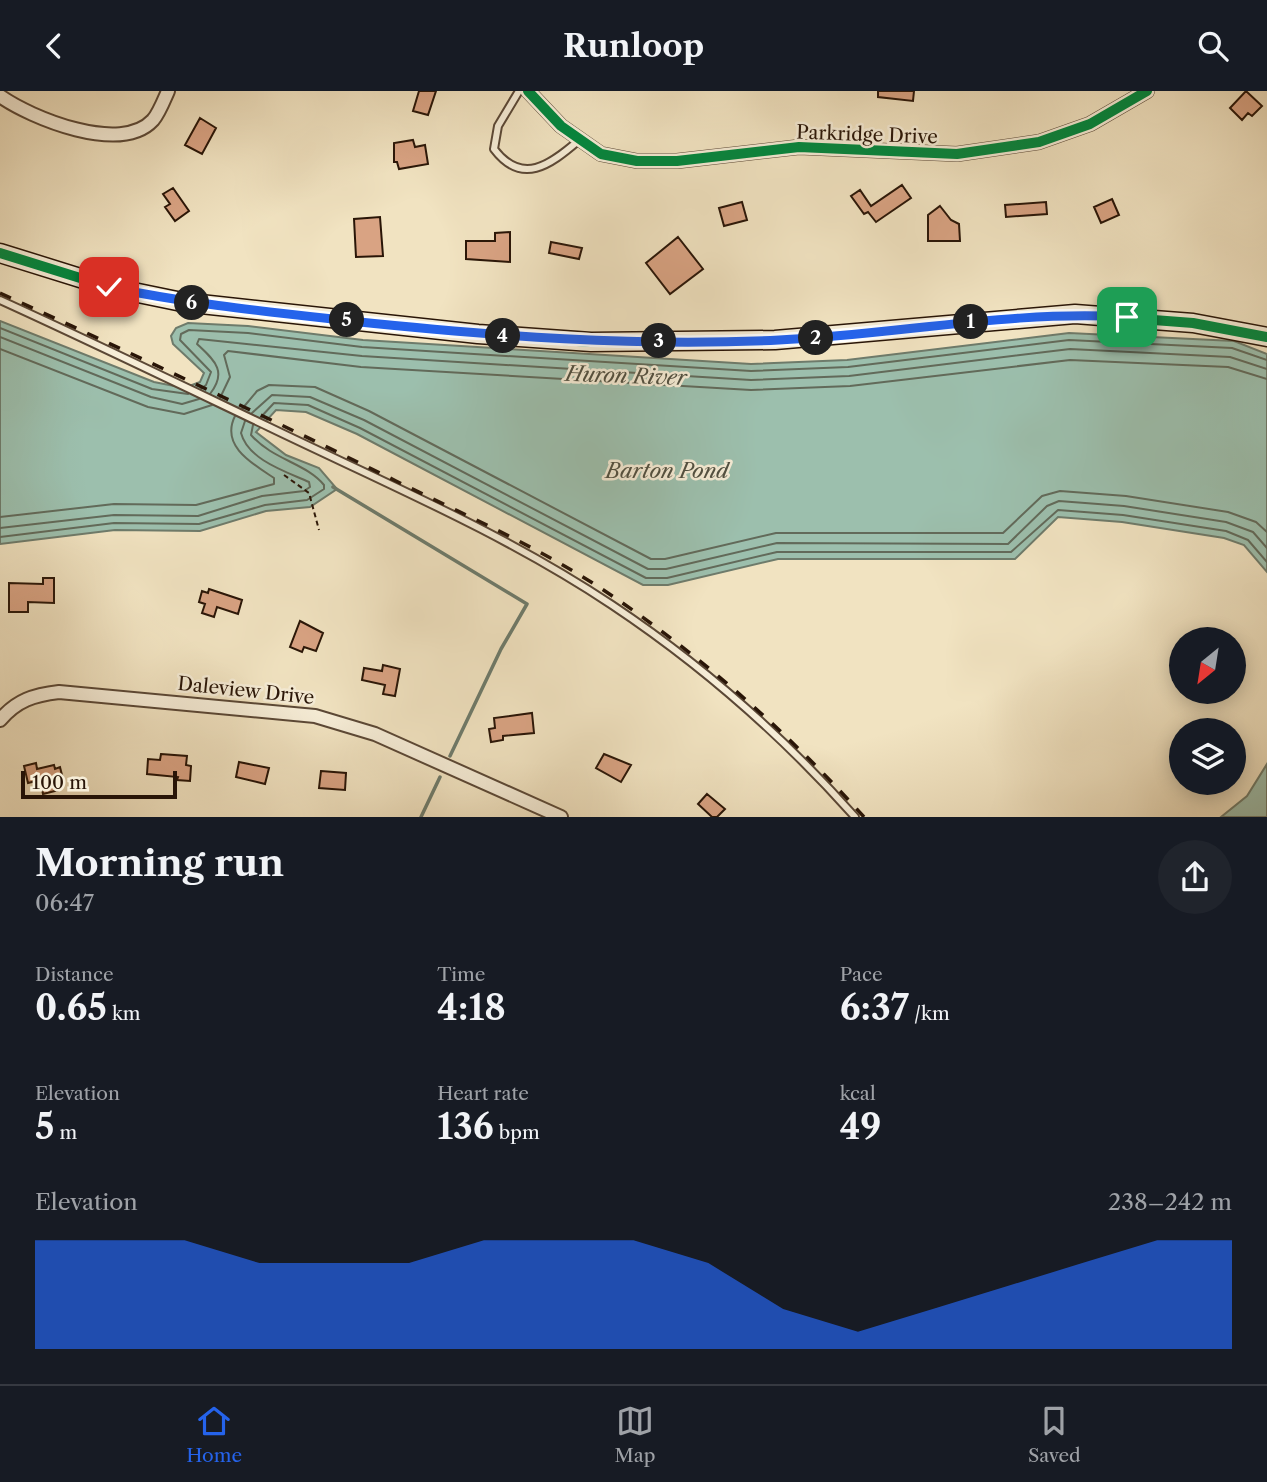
<!DOCTYPE html>
<meta charset="utf-8">
<style>
:root{--surface:#171b24;--page:#20242c;--text:#f1f3f6;--muted:#9ea1a6;--line:#363941;--accent:#2563eb}
body{margin:0;font-family:"Libre Caslon Text",serif;background:var(--page);color:var(--text);height:100vh;display:flex;flex-direction:column;font-size:26px;white-space:nowrap}
*{box-sizing:border-box;margin:0}
p{font-size:23px;color:var(--muted)}
.icon{flex:none;width:38px;height:38px;fill:none;stroke:currentColor;stroke-width:2;stroke-linecap:round;stroke-linejoin:round}
.map{position:relative;height:726px;overflow:hidden}
.drawer{display:flex;flex-direction:column;background:var(--surface);flex:1}
.drawer>*{flex:none}
.needle{width:46px;rotate:210deg}
.controls{position:absolute;left:1169px;top:536px;display:grid;gap:14px}
.controls a{display:grid;place-items:center;width:77px;height:77px;border-radius:50%;background:var(--surface);box-shadow:0 4px 18px #0003;font-size:35px}
.scale{position:absolute;left:21px;bottom:18px;width:156px;box-sizing:border-box;padding-left:7px;border:4px solid #291507;border-top:0;font-size:19px;line-height:24px;white-space:nowrap;color:#291507;-webkit-text-stroke:5px #f6edd7;paint-order:stroke}
.pin{position:absolute;display:grid;place-items:center;width:60px;height:60px;color:#fff;margin:-30px;border-radius:14px;box-shadow:0 4px 10px #0006}
.km{position:absolute;width:35px;height:35px;margin:-18px;border-radius:50%;background:#222;color:#fff;font-size:19px;line-height:35px;text-align:center}
.round{display:grid;place-items:center;flex:none;width:74px;height:74px;border-radius:37px;background:var(--page)}
.overview{display:flex;align-items:center;justify-content:space-between;height:119px;padding:0 35px}
h1{font-size:38px;font-weight:700;line-height:52px}
.stats{display:grid;grid-template-columns:repeat(3,1fr);gap:10px;height:119px;padding:7px 35px}
.stats div{display:grid;align-content:center}
.stats b{font-size:35px;font-weight:700}
.stats small{font-size:19px;font-weight:400}
.stats p{font-size:19px}
.chart{height:196px;padding:14px 35px}
.chart p{display:flex;justify-content:space-between}
.chart svg{width:100%;height:126px;margin-top:7px;fill:var(--accent);opacity:.7}
header{display:flex;justify-content:space-between;align-items:center;height:91px;padding:0 35px;background:var(--surface);font-size:32px;font-weight:700}
.dock{display:flex;justify-content:space-around;align-items:center;height:98px;border-top:2px solid var(--line);background:var(--surface);font-size:19px;color:var(--muted)}
.dock a{display:grid;justify-items:center;gap:4px}
.dock .current{color:var(--accent)}
.map>svg:first-child{display:block}
</style>
<header><svg class="icon" aria-label="back" viewBox="0 0 24 24"><path d="M15 5l-7 7 7 7"/></svg>Runloop<svg class="icon" aria-label="search" viewBox="0 0 24 24"><circle cx="10" cy="10" r="6"/><path d="M15 15l6 6"/></svg></header>
<div class="map">
<svg width="1267" height="726" viewBox="0 0 1267 726">
<rect width="100%" height="100%" fill="#f1e3c1"/>
<filter id="stains"><feTurbulence type="fractalNoise" baseFrequency=".00286" numOctaves="4"/><feColorMatrix values="0 0 0 0 .2 0 0 0 0 .09 0 0 0 0 .02 0 0 0 .5 -.17"/></filter>
<radialGradient id="worn" r=".72"><stop offset=".6" stop-color="#630" stop-opacity="0"/><stop offset="1" stop-color="#630" stop-opacity=".3"/></radialGradient>
<path fill="#9cbfad" stroke="#6e7b6b" stroke-width="2" d="M0,230L154,291L184,297L200,291L204,282L173,253L171,245L176,237L188,232L248,235L363,249L751,273L847,269L1069,242L1234,250L1267,263V481L1244,454L1224,447L1122,431L1058,426L1015,468H778L668,494H643L357,343L306,321L276,319L256,341L286,364L319,377L337,398L310,416L266,420L200,440L115,439L0,453Z
M1267,673V726H1221L1247,705Z"/>
<g fill="none" stroke-linecap="round" stroke-linejoin="round">
<path stroke="#626a5a" stroke-width="2" d="M0,237L152,298L188,303
M0,246L151,306L182,313L199,308
M0,258L148,316L184,323L212,314
M201,298L206,294L211,281L180,249L181,243L189,239L248,242L362,256L751,280L848,276L1069,249L1232,257L1267,269
M210,303C228,280 214,269 197,253L199,248L362,265L751,289L849,285L1070,258L1230,266L1267,278
M220,307L230,286L224,264L228,260L361,276L751,299L850,295L1070,269L1228,276L1267,288
M242,318L257,300L269,294L315,296L369,320L651,468H665L776,442H1003L1042,405L1060,400L1126,405L1228,421L1256,431L1267,441
M252,322L272,304L310,306L364,329L648,478H666L777,452L1008,453L1047,415L1059,410L1124,415L1226,431L1253,441L1267,457
M260,327L274,312L308,314L360,337L646,487H667L777,461H1011L1058,419L1123,424L1226,440L1248,449L1267,471
M0,426L114,413L196,414L274,393V387C253,373 220,355 235,325
M0,437L114,424L198,425L262,405L304,400L310,396L309,391C287,381 248,369 241,342L245,330
M0,446L114,432L199,433L265,414L307,409L324,398V394C306,372 273,369 251,344L253,334"/>
<path stroke="#6e7b6b" stroke-width="3.5" d="M333,396L527,513L501,558L450,665
M421,726L440,686"/>
</g>
<path fill="#d9a383" stroke="#291507" stroke-width="2" d="M419,0H436L428,24L413,20Z
M878,0H914L913,10L878,6Z
M1246,0L1262,15L1252,25L1248,22L1242,29L1230,17Z
M200,27L216,37L202,63L185,54Z
M413,49L415,56L425,54L428,73L399,78L397,71H394V52Z
M902,94L911,107L876,131L868,121L864,123L851,105L860,99L871,115Z
M173,97L189,120L175,130L165,116L170,113L163,103Z
M1112,108L1119,124L1101,132L1094,116Z
M742,111L747,129L724,135L719,117Z
M1046,111L1047,123L1006,126L1005,114Z
M940,115L951,129L959,133L960,150H928V124Z
M380,126L383,165L356,166L354,128Z
M510,141V171L466,168V150H495V142Z
M678,146L703,178L670,203L646,172Z
M551,151L582,157L579,168L549,162Z
M43,487H54V512L28,511V521H9V492L43,493Z
M209,498L242,509L238,523L217,516L214,526L202,522L205,513L199,511L202,500L208,502Z
M300,530L323,542L316,560L304,556L302,561L290,556Z
M383,574L400,578L395,605L383,603L385,594L362,589L364,577L382,580Z
M532,622L534,642L503,645V649L491,651L489,638L495,637L494,627Z
M161,663L187,665L186,674L191,675L190,690L177,689L178,686L147,683L148,668L160,669Z
M604,663L631,674L621,691L596,677Z
M239,671L269,677L265,693L236,686Z
M36,672L37,678L54,674L55,678L60,676L63,688L57,689L59,699L43,703L40,689L28,692L24,675Z
M321,680L346,682L345,699L319,697Z
M707,703L725,718L717,726H712L698,713Z"/>
<g fill="none" stroke-linecap="round" stroke-linejoin="round">
<defs>
<path id="lane" d="M519,0L498,35L494,58C522,95 550,74 578,50
M0,209C90,250 179,293 269,336C385,392 504,442 612,514C702,574 783,645 855,726"/>
<path id="street" d="M528,0L561,35L601,63L637,70H677L799,56L957,63L1039,51L1090,33L1147,0
M0,5C31,27 121,64 153,29C159,22 164,9 168,0
M0,629C17,609 34,604 59,601L315,625L375,643L561,726"/>
<path id="secondary" d="M0,162L109,196L182,211L478,243L591,251L775,249L1075,223L1193,232L1267,246"/>
</defs>
<use href="#lane" stroke="#5b4836" stroke-width="10"/>
<use href="#street" stroke="#5b4836" stroke-width="16"/>
<use href="#secondary" stroke="#291507" stroke-width="21"/>
<path stroke="#291507" stroke-width="2" stroke-dasharray="5 3.5" stroke-linecap="butt" d="M284,384L309,402L319,439"/>
<use href="#lane" stroke="#f6edd7" stroke-width="6"/>
<use href="#street" stroke="#f6edd7" stroke-width="12"/>
<use href="#secondary" stroke="#f6edd7" stroke-width="18"/>
<path stroke="#291507" stroke-width="3.5" stroke-dasharray="12 12" stroke-linecap="butt" d="M0,202C133,263 265,325 396,390C465,424 538,456 602,498C699,563 786,639 864,726"/>
<defs>
<path id="cycleway" d="M528,0L561,35L601,63L637,70H677L799,56L957,63L1039,51L1090,33L1147,0
M0,162L109,196L182,211L478,243L591,251L775,249L1075,223L1193,232L1267,246"/>
</defs>
<use href="#cycleway" stroke="#f6edd7" stroke-width="15"/>
<use href="#cycleway" stroke="#00873e" stroke-width="10"/>
</g>
<g fill="none" stroke-linecap="round" stroke-linejoin="round">
<defs>
<path id="route" d="M109,196C189,213 269,221 350,230C493,245 635,256 779,249C895,244 1010,219 1127,226"/>
</defs>
<use href="#route" stroke="#fff" stroke-width="14"/>
<use href="#route" stroke="#2563eb" stroke-width="9"/>
</g>
<g text-anchor="middle" stroke-width="5" stroke-linejoin="round" paint-order="stroke">
<g font-size="19" fill="#291507" stroke="#f6edd7">
<text transform="translate(867 43) rotate(2)" y="7">Parkridge Drive</text>
<text transform="translate(246 599) rotate(6)" y="7">Daleview Drive</text>
</g>
<g font-size="21" font-style="italic" fill="#515041" stroke="#f6edd7">
<text transform="translate(626 285) rotate(2)" y="7">Huron River</text>
<text x="667" y="387">Barton Pond</text>
</g>
</g>
<rect width="100%" height="100%" filter="url(#stains)"/>
<rect width="100%" height="100%" fill="url(#worn)"/>
</svg>
<div class="controls">
<a><svg class="needle" viewBox="-14 -14 28 28"><path d="M0-13l5 13h-10z" fill="#e53935"/><path d="M0 13l5-13h-10z" fill="#9ea1a6"/></svg></a>
<a><svg class="icon" aria-label="layers" viewBox="0 0 24 24"><path d="M12 4l9 5-9 5-9-5zM3 14l9 5 9-5"/></svg></a>
</div>
<div class="scale">100 m</div>
<div class="pin" style="left:1127px;top:226px;background:#1e9e55"><svg class="icon" aria-label="arrive" viewBox="0 0 24 24"><path d="M6 21V4h12l-3 4 3 4H6"/></svg></div>
<div class="pin" style="left:109px;top:196px;background:#d93025"><svg class="icon" aria-label="check" viewBox="0 0 24 24"><path d="M5 12l5 5 9-10"/></svg></div>
<b class="km" style="left:971px;top:231px">1</b>
<b class="km" style="left:816px;top:247px">2</b>
<b class="km" style="left:659px;top:250px">3</b>
<b class="km" style="left:503px;top:245px">4</b>
<b class="km" style="left:347px;top:229px">5</b>
<b class="km" style="left:192px;top:212px">6</b>
</div>
<section class="drawer">
<div class="overview"><div><h1>Morning run</h1><p>06:47</p></div><a class="round"><svg class="icon" aria-label="share" viewBox="0 0 24 24"><path d="M12 15V3M7 8l5-5 5 5M5 13v7h14v-7"/></svg></a></div>
<div class="stats">
<div><p>Distance</p><b>0.65<small> km</small></b></div>
<div><p>Time</p><b>4:18</b></div>
<div><p>Pace</p><b>6:37<small> /km</small></b></div>
</div>
<div class="stats">
<div><p>Elevation</p><b>5<small> m</small></b></div>
<div><p>Heart rate</p><b>136<small> bpm</small></b></div>
<div><p>kcal</p><b>49</b></div>
</div>
<div class="chart"><p><span>Elevation</span>238–242 m</p>
<svg viewBox="0 0 160 44" preserveAspectRatio="none"><path d="M0 44V6L10 6L20 6L30 14L40 14L50 14L60 6L70 6L80 6L90 14L100 30L110 38L120 30L130 22L140 14L150 6L160 6V44z"/></svg>
</div>
</section>
<nav class="dock">
<a class="current"><svg class="icon" aria-label="home" viewBox="0 0 24 24"><path d="M3 11l9-7 9 7M6 9v11h12V9"/></svg>Home</a>
<a><svg class="icon" aria-label="map" viewBox="0 0 24 24"><path d="M3 6l6-2 6 2 6-2v14l-6 2-6-2-6 2zM9 4v14M15 6v14"/></svg>Map</a>
<a><svg class="icon" aria-label="saved" viewBox="0 0 24 24"><path d="M7 4h10v16l-5-4-5 4z"/></svg>Saved</a>
</nav>
